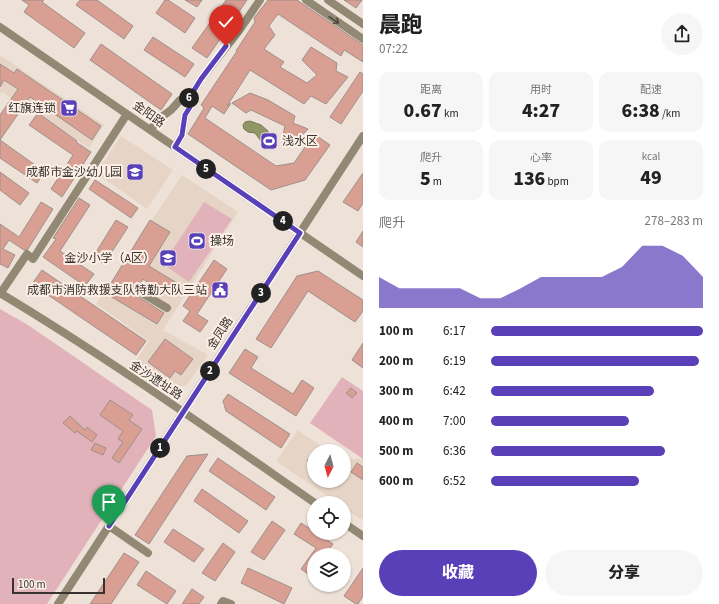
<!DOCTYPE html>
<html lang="zh">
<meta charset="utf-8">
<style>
:root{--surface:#fff;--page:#f6f6f6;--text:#222;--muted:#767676;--accent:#5a40b8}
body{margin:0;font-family:"Source Sans 3","Noto Sans SC",sans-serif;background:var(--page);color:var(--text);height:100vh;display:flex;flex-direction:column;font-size:15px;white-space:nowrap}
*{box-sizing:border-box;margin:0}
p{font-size:13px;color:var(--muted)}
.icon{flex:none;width:22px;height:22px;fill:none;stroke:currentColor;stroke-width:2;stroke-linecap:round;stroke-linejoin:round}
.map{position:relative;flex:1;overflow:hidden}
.drawer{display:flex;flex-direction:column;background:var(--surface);width:356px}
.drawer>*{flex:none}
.needle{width:26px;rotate:186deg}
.tools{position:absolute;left:307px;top:444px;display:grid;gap:8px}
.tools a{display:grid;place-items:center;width:44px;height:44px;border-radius:50%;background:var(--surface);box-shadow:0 1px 3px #0004;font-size:20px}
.scale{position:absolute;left:12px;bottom:10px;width:93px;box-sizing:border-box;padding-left:4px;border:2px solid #38332f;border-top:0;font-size:11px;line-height:14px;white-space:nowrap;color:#38332f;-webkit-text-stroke:3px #fbefe6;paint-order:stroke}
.pin{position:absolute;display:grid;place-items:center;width:34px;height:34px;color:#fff;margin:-41px -17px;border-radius:50% 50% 50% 0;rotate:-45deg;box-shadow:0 0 4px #0007}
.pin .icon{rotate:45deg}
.km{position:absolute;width:20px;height:20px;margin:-10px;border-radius:50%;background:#222;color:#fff;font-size:11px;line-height:20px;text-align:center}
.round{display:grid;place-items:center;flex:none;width:42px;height:42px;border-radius:21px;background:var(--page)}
.headline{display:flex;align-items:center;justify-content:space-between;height:68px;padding:0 16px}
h1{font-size:22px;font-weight:800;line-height:30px}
.metrics{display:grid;grid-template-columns:repeat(3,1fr);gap:6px;height:68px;padding:4px 16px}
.metrics div{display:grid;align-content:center;border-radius:10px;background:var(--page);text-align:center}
.metrics b{font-size:20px;font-weight:800}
.metrics small{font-size:11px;font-weight:400}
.metrics p{font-size:11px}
.chart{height:112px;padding:8px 16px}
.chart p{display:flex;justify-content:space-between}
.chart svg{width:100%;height:72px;margin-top:4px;fill:var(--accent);opacity:.7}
.primary-button{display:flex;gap:8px;margin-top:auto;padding:8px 16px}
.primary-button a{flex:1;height:46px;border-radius:24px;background:var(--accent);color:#fff;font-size:16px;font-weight:800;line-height:46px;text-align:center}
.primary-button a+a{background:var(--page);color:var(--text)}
ul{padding:0 16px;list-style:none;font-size:13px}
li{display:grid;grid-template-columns:64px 48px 1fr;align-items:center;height:30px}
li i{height:10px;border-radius:5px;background:var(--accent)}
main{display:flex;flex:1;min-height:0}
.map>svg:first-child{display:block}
</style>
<main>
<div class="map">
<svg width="363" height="604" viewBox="0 0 363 604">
<rect width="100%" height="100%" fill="#eee2d8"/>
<path fill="#e6d5c6" d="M0,55L104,125L89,148L2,92L0,94Z
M121,136L173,170L147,209L96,173Z
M182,175L238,212L163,330L208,355L186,386L167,388L132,366L149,341L96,304Z
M298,430L328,451H314V481H344V463H345L348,459H363V519H360L344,508V503H337L276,461Z"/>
<path fill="#e1b2ba" d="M204,202L232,219L189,282L163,264Z
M0,309L28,325L152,410L156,436L47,604H0Z
M342,377L363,391V459L310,423Z"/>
<path fill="#919664" stroke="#767854" d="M250,121L261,125L268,131V136L263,138L261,141L255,133L248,132L244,129L243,125L245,122Z
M271,135L275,141L269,146L261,142L265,138Z"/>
<path fill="#d89f92" stroke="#9e908c" d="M22,0H44L42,2L85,33L74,48L24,12L29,5Z
M80,0H97L133,26L124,39L76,5Z
M165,0H168L195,18L185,33L156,13Z
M185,0H202L197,7Z
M226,0H247L207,58L192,48Z
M268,0H297L363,45V62L344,50L341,56L278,14L269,26L275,35L264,49L284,62L280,67L307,83L317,75L302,60L311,47L337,63L336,71L348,77L326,104L311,96L304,104L250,70L227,106L231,103L224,114L212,106L205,118L276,166L294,163L314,134L330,145L305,180L271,190L188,134L204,108L201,105L237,51H236L255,22L254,18Z
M344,0H362L356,8Z
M153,37L194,64L185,77L144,50Z
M101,44L172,94L161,110L90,60Z
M0,64L14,73L17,69L101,126L92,140L30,97L0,140L45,172L37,183L0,158V115L18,89L4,80L0,87Z
M360,72L363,74V91L341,124L330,117Z
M250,93L268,100L295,116L293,123L308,129L293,145L282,139L285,126L251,110L246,113L232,103Z
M38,113L77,141L76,142L91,152L62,197L51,189L73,155L29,125Z
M0,172L29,193L20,205L0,190Z
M363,173V203L358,211L343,202Z
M95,180L138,208L131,218L89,189Z
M79,198L90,205L60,251L94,274L85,286L43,257L56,239L53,238Z
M41,202L53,209L28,249L24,250L9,240L3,249L15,255L8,268L0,264V224L19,237Z
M116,220L128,227L104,264L93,257Z
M150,220L170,232L149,266L177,283L170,295L143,279L135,290V294L137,296L164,313L157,324L105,293Z
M363,231V247L356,242Z
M214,260L227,269L197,314L208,321L200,332L183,321L190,311L183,306Z
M42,270L146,341L136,355L32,284Z
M318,271L363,300V311L355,322L308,291L271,348L256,339L297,276Z
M165,339L193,359L181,375L175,371L170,378L148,362Z
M363,343V368L352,360Z
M245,349L258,357L251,368L293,394L302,380L314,388L296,416L229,373Z
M351,388L357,393L352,398L346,393Z
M228,394L290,434L281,448L226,411L223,401Z
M110,400L133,415L129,420L142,429L119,463L112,458L123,442L118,439L123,431L100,415Z
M70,416L85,430L87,427L97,435L92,442L77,431L75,433L63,423Z
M95,443L106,448L103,455L91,450Z
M314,451V465L307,461Z
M208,454L149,544L135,535L187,456Z
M218,458L275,497L266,510L209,471Z
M357,463L363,467V480L351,472Z
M202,489L248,521L239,533L194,501Z
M272,521L285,530L264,560L251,552Z
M301,523L314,531V533H317L333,544L325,555H314V572L311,576L301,569L316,548L294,534Z
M173,529L204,549L194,562L164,542Z
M223,543L235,552L215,581L202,573Z
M124,553L139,562L111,604H90Z
M248,568L292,588L284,604L241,583Z
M363,568V596L358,604H356L344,596Z
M146,571L176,591L167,604L137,585Z
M192,589L204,597L199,604H182Z"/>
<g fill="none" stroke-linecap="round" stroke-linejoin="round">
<path stroke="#928974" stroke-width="8" d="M306,0L363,39
M328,0L363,24
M0,27L363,276
M150,130L160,118L171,110L180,100H188
M175,147L182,135L185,115L190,107L188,100L201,79L238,32L260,0
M140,292L167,308
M0,293C108,358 211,431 315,503
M0,294L27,254L33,259L127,114
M344,523L363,536
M109,526L148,553
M58,604L363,136
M221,604L223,601L231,604"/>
</g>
<defs><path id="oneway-shaft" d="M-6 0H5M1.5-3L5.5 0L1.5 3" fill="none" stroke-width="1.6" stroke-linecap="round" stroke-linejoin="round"/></defs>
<use stroke="#4e4840" href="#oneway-shaft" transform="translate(334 20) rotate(34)"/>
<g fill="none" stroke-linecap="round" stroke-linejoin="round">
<defs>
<path id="route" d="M109,526L300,233L175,147L182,135L185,115L190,107L188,100L201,79L226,46"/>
</defs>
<use href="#route" stroke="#fff" stroke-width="8"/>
<use href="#route" stroke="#5a40b8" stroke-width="5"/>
</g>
<defs>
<symbol id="supermarket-square" viewBox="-11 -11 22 22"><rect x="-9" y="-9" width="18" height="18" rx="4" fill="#5a40b8" stroke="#fbefe6"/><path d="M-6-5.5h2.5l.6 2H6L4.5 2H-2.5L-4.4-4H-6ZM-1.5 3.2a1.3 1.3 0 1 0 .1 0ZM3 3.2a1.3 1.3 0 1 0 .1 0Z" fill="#fff"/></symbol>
<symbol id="stadium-square" viewBox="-11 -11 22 22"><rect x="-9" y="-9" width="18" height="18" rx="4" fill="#5a40b8" stroke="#fbefe6"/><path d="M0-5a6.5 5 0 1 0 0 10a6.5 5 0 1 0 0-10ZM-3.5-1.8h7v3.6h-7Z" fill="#fff"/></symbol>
<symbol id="school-square" viewBox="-11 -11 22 22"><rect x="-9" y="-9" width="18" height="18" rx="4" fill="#5a40b8" stroke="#fbefe6"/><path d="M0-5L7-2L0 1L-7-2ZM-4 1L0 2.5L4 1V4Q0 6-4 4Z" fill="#fff"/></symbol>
<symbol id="civic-square" viewBox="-11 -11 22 22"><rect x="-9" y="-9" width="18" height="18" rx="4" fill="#5a40b8" stroke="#fbefe6"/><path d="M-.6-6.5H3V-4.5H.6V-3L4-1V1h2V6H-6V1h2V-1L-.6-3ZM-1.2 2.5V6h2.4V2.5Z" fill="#fff"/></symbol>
</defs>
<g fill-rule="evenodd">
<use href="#supermarket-square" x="59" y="98" width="20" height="20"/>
<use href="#stadium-square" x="259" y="131" width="20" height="20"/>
<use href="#school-square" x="125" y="162" width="20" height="20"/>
<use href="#stadium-square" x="187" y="231" width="20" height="20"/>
<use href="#school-square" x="158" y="248" width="20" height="20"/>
<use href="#civic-square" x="210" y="280" width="20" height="20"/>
</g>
<g text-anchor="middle" stroke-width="4" stroke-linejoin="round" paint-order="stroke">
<g font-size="12" fill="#38332f" stroke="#fbefe6" text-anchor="end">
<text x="56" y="112">红旗连锁</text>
<text x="282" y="145" text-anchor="start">浅水区</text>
<text x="122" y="176">成都市金沙幼儿园</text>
<text x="210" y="245" text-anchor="start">操场</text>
<text x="155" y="262">金沙小学（A区）</text>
<text x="207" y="294">成都市消防救援支队特勤大队三站</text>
</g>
<g font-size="12" fill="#38332f" stroke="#fbefe6">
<text transform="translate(149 114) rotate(35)" y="4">金阳路</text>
<text transform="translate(220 333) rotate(-57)" y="4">金凤路</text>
<text transform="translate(156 380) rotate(33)" y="4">金沙遗址路</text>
</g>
</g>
</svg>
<div class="tools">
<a><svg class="needle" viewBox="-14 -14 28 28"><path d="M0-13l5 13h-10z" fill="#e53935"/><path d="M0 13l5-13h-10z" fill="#767676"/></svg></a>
<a><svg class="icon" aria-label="locate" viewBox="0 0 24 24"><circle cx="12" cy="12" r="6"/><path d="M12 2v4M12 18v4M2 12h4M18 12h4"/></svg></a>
<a><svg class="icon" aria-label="layers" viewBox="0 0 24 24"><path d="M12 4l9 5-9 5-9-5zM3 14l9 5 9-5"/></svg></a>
</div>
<div class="scale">100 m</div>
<div class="pin" style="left:109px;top:526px;background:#1e9e55"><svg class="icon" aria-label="arrive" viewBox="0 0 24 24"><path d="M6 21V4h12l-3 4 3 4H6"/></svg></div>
<div class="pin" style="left:226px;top:46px;background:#d93025"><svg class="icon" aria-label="check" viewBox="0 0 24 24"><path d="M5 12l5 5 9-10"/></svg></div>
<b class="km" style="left:160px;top:448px">1</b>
<b class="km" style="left:210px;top:371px">2</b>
<b class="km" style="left:261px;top:293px">3</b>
<b class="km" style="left:283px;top:221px">4</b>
<b class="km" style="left:206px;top:169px">5</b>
<b class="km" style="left:189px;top:98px">6</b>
</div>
<section class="drawer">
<div class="headline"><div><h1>晨跑</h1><p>07:22</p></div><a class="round"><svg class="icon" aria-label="share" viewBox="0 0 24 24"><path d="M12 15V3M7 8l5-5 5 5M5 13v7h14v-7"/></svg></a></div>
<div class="metrics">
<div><p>距离</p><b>0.67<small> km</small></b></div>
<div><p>用时</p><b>4:27</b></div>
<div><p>配速</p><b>6:38<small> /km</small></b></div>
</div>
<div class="metrics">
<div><p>爬升</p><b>5<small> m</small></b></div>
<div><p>心率</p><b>136<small> bpm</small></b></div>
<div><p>kcal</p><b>49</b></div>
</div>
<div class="chart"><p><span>爬升</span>278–283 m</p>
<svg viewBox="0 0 160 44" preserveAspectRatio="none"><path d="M0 44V25L10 32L20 32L30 32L40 32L50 38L60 38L70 32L80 25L90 25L100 25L110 25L120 19L130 6L140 6L150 12L160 25V44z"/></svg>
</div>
<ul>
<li><b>100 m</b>6:17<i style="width:100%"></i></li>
<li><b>200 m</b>6:19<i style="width:98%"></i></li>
<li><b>300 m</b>6:42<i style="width:77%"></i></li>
<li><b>400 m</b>7:00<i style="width:65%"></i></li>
<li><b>500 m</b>6:36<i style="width:82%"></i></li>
<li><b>600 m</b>6:52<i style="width:70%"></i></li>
</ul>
<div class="primary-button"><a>收藏</a><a>分享</a></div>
</section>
</main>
